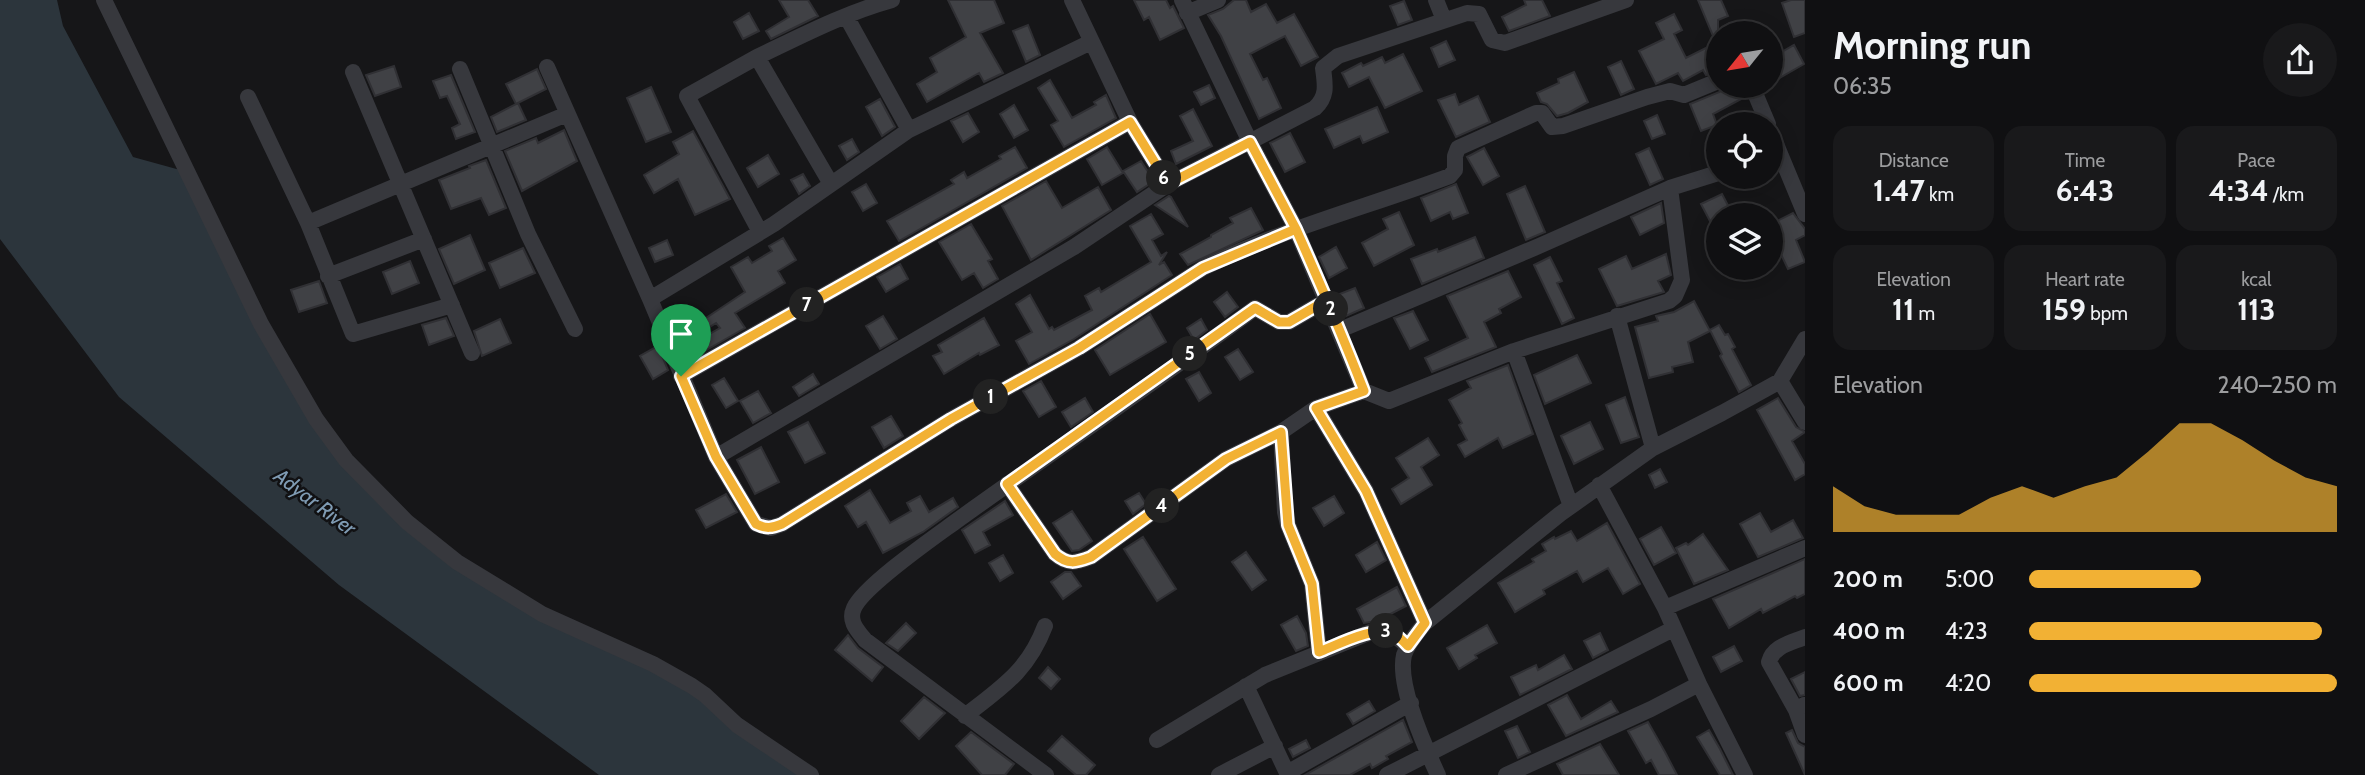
<!DOCTYPE html>
<meta charset="utf-8">
<style>
:root{--surface:#101012;--page:#19191b;--text:#f1f3f6;--muted:#9c9d9f;--line:#303032;--accent:#f2b134}
body{margin:0;font-family:Cabin,sans-serif;background:var(--page);color:var(--text);height:100vh;display:flex;flex-direction:column;font-size:26px;white-space:nowrap}
*{box-sizing:border-box;margin:0}
p{font-size:23px;color:var(--muted)}
.icon{flex:none;width:38px;height:38px;fill:none;stroke:currentColor;stroke-width:2;stroke-linecap:round;stroke-linejoin:round}
.map{position:relative;flex:1;overflow:hidden}
.sheet{display:flex;flex-direction:column;background:var(--surface);width:560px}
.sheet>*{flex:none}
.needle{width:46px;rotate:240deg}
.fabs{position:absolute;left:1706px;top:21px;display:grid;gap:14px}
.fabs a{display:grid;place-items:center;width:77px;height:77px;border-radius:50%;background:var(--surface);box-shadow:0 4px 18px #0003,0 0 0 2px var(--line);font-size:35px}
.pin{position:absolute;display:grid;place-items:center;width:60px;height:60px;color:#fff;margin:-72px -30px;border-radius:50% 50% 50% 0;rotate:-45deg;box-shadow:0 0 7px #0007}
.pin .icon{rotate:45deg}
.km{position:absolute;width:35px;height:35px;margin:-18px;border-radius:50%;background:#222;color:#fff;font-size:19px;line-height:35px;text-align:center}
.round{display:grid;place-items:center;flex:none;width:74px;height:74px;border-radius:37px;background:var(--page)}
.headline{display:flex;align-items:center;justify-content:space-between;height:119px;padding:0 28px}
h1{font-size:38px;font-weight:700;line-height:52px}
.figures{display:grid;grid-template-columns:repeat(3,1fr);gap:10px;height:119px;padding:7px 28px}
.figures div{display:grid;align-content:center;border-radius:18px;background:var(--page);text-align:center}
.figures b{font-size:30px;font-weight:700}
.figures small{font-size:19px;font-weight:400}
.figures p{font-size:19px}
.chart{height:196px;padding:14px 28px}
.chart p{display:flex;justify-content:space-between}
.chart svg{width:100%;height:126px;margin-top:7px;fill:var(--accent);opacity:.7}
ul{padding:0 28px;list-style:none;font-size:23px}
li{display:grid;grid-template-columns:112px 84px 1fr;align-items:center;height:52px}
li i{height:18px;border-radius:9px;background:var(--accent)}
main{display:flex;flex:1;min-height:0}
.map>svg:first-child{display:block}
</style>
<main>
<div class="map">
<svg width="1805" height="775" viewBox="0 0 1805 775">
<rect width="100%" height="100%" fill="#161618"/>
<path fill="#2c353c" d="M0,0H57L63,26L133,157L191,173L247,296L347,463L474,574L735,714L819,775H599L339,585L119,397L0,239Z"/>
<path fill="#404145" stroke="#303034" stroke-width="2" d="M779,0H808L818,16L771,39L766,31L789,17Z
M948,0H994L1004,23L980,33L1003,73L984,82L979,73L927,102L917,84L937,72L930,58L966,37Z
M1134,0H1166L1170,8L1173,6L1184,28L1160,40L1149,17L1144,20Z
M1234,0H1246L1251,12L1266,4L1277,23L1294,14L1318,57L1301,66L1285,36L1250,54L1263,80L1267,78L1281,108L1259,119L1221,36L1208,15L1223,9Z
M1524,0H1542L1550,16L1509,31L1502,17L1526,5Z
M1698,0H1721L1728,16L1718,20V71L1706,75L1703,70L1683,81L1678,73L1656,84L1639,51L1664,39L1656,23L1674,14L1682,30L1674,34L1686,58L1716,43Z
M1791,0H1805V33L1794,37L1782,3Z
M1404,1L1412,20L1398,25L1390,6Z
M749,13L759,31L743,39L734,22Z
M1028,25L1040,55L1026,62L1013,31Z
M1446,41L1455,60L1439,67L1431,48Z
M1794,45L1804,64L1771,83V58Z
M1403,54L1422,91L1385,108L1369,77L1349,87L1342,73L1361,63L1363,66L1382,57L1385,63Z
M1621,61L1634,89L1621,95L1608,67Z
M394,66L401,87L375,96L366,75Z
M537,69L546,89L516,104L506,84Z
M1574,72L1588,102L1568,113L1557,116L1547,104L1541,102L1537,93L1559,83L1558,79Z
M451,75L475,132L456,139L452,128L460,124L447,96L440,98L433,81Z
M1050,80L1072,118L1096,105L1094,102L1106,95L1116,118L1064,147L1051,125L1058,121L1038,88Z
M1209,85L1215,98L1201,105L1194,92Z
M1727,86H1742L1745,97L1713,114L1717,125L1701,131L1690,104L1722,91Z
M651,87L671,132L646,142L627,98Z
M1455,94L1459,105L1478,96L1490,122L1456,137L1438,100Z
M880,99L895,127L882,136L866,107Z
M518,103L526,120L497,132L491,117Z
M1014,105L1028,130L1014,138L1000,114Z
M1377,107L1388,132L1363,143L1360,136L1334,148L1325,129Z
M1193,109L1212,146L1176,164L1171,151L1193,141L1180,116Z
M968,113L979,132L963,142L951,121Z
M1657,115L1665,134L1652,139L1644,121Z
M564,130L577,161L522,191L505,151L536,138L538,143Z
M693,131L730,199L695,215L678,179L654,193L644,175L679,154L673,142Z
M1290,133L1305,162L1285,172L1270,143Z
M852,139L859,152L847,160L839,146Z
M1015,147L1027,168L899,241L887,221L954,184L951,180L964,172L967,178L1001,159L999,156Z
M1107,147L1123,173L1102,185L1087,159Z
M1484,148L1499,176L1483,185L1467,157Z
M1649,148L1663,179L1650,185L1636,154Z
M768,155L779,174L758,187L747,168Z
M486,160L506,208L489,215L481,198L451,209L439,180L470,168L469,166Z
M1141,161L1154,181L1137,192L1123,171Z
M803,174L810,186L799,194L791,180Z
M1046,181L1062,208L1098,187L1111,210L1031,260L1002,206Z
M866,184L877,203L863,211L852,192Z
M1456,184L1468,213L1453,219L1450,212L1431,221L1421,198Z
M1525,186L1545,232L1526,240L1507,194Z
M1722,194L1733,215H1718V219L1710,221L1701,204Z
M1169,196L1171,197L1188,227L1155,205Z
M1661,203L1664,223L1640,235L1631,217Z
M1251,208L1263,230L1188,265L1180,254L1211,237V235L1233,223L1230,218Z
M1399,212L1414,245L1374,266L1362,243L1388,229L1383,219Z
M1793,213L1805,229V235L1796,240L1805,262L1788,269L1778,248L1771,252V224Z
M1151,214L1163,234L1152,240L1161,256L1167,252L1159,265L1164,262L1172,275L1074,339L1029,364L1016,341L1032,332L1016,304L1030,295L1049,329L1052,327L1054,330L1092,310L1085,296L1099,288L1101,292L1151,262L1130,226Z
M971,224L992,259L988,261L998,279L983,288L974,273L962,280L939,242Z
M470,235L485,270L454,284L439,249Z
M1475,237L1484,258L1422,284L1411,259L1437,249L1438,252Z
M783,238L796,260L778,271L785,283L735,313L745,328L696,356L690,345L720,328L716,323L708,328L703,320L745,292L731,267L748,257L752,263L772,251L769,246Z
M667,240L673,255L655,262L649,248Z
M1336,247L1347,268L1329,278L1319,257Z
M523,248L535,273L500,288L489,263Z
M1666,254L1671,275L1658,281L1664,292L1617,306L1599,269L1626,256L1632,269Z
M1550,257L1562,281L1557,283L1574,318L1562,324L1534,265Z
M410,261L419,283L392,294L383,272Z
M900,264L908,279L886,292L877,277Z
M1508,271L1521,297L1499,309L1501,313L1484,322L1496,347L1432,372L1425,358L1468,338L1447,296Z
M319,281L327,303L299,312L291,290Z
M1355,288L1364,308L1346,316L1337,295Z
M1227,292L1238,307L1225,317L1214,302Z
M1694,301L1710,331L1688,342L1693,362L1672,367L1673,372L1649,378L1635,327L1658,321L1656,316L1674,312Z
M1413,311L1428,340L1410,349L1394,318Z
M1150,314L1166,342L1110,375L1095,350Z
M883,316L897,339L880,349L866,326Z
M446,318L454,336L429,345L422,325Z
M984,318L999,345L980,355L979,353L944,374L933,356L942,352L938,345Z
M500,319L511,343L482,356L474,331Z
M1201,319L1207,330L1194,340L1187,328Z
M1719,325L1725,335L1728,334L1735,347L1732,349L1751,385L1739,392L1720,356L1722,354L1710,330Z
M658,346L668,370L653,379L640,356Z
M1238,349L1253,372L1240,380L1225,357Z
M1577,355L1591,383L1545,404L1534,375Z
M1508,365L1533,434L1503,448L1498,438L1465,457L1458,445L1467,440L1459,425L1462,423L1449,400L1471,388L1467,381Z
M1199,372L1211,393L1199,401L1186,379Z
M813,374L819,384L799,396L793,387Z
M724,378L738,401L726,408L712,385Z
M1041,381L1056,407L1039,417L1023,391Z
M758,391L771,413L753,423L740,401Z
M1625,397L1639,437L1621,443L1606,405Z
M1085,398L1093,412L1071,427L1062,412Z
M1778,398L1796,427L1805,432L1792,441L1805,464V474L1795,480L1757,410Z
M891,416L903,436L884,448L872,427Z
M808,422L825,453L805,463L788,432Z
M1590,422L1603,449L1574,464L1561,436Z
M1428,438L1439,455L1421,467L1432,485L1401,504L1392,489L1409,478L1396,458Z
M761,447L779,482L755,494L737,460Z
M1660,469L1667,482L1655,488L1649,475Z
M870,490L890,523L911,511L907,503L920,496L929,512L953,498L958,507L923,532L883,553L866,522L858,527L845,506Z
M1139,493L1146,504L1133,514L1125,501Z
M726,494L737,512L706,528L696,510Z
M1334,496L1344,513L1324,526L1313,508Z
M1005,501L1013,515L983,532L990,545L975,553L962,530Z
M1072,511L1092,541L1079,550L1072,551L1053,523Z
M1760,513L1771,532L1793,520L1803,538L1758,557L1740,524Z
M1607,523L1640,584L1623,594L1608,568L1583,582L1577,571L1543,590L1545,594L1515,612L1498,583L1534,562L1532,559L1546,551L1542,544L1554,537L1555,539L1571,531L1577,541Z
M1661,527L1676,553L1654,565L1640,539Z
M1703,534L1728,570L1694,584L1676,548L1686,543L1688,545Z
M1143,537L1176,589L1157,601L1124,549Z
M1377,542L1386,560L1366,572L1356,555Z
M1246,552L1266,580L1252,590L1232,562Z
M1003,555L1013,573L1000,581L989,563Z
M1805,559V594L1797,598L1795,596L1763,613L1761,609L1729,628L1713,599Z
M1065,572H1071L1081,586L1063,599L1051,582Z
M1397,587L1406,606L1377,621L1364,623L1357,609Z
M1297,616L1306,633L1308,646L1296,651L1281,625Z
M906,623L916,633L898,651L886,643Z
M1487,625L1497,643L1475,655L1477,658L1459,669L1447,648Z
M1600,633L1608,650L1593,658L1584,641Z
M848,635L858,648L883,667L872,681L835,650Z
M1734,646L1742,661L1721,672L1713,657Z
M1564,655L1572,669L1520,695L1511,677L1536,665L1538,670Z
M1048,667L1060,679L1051,689L1039,678Z
M1805,672V695L1800,696L1791,679Z
M1567,695L1581,719L1611,701L1618,712L1566,736L1548,705Z
M924,697L945,713L919,739L901,721Z
M1369,701L1375,711L1353,724L1347,714Z
M1403,720L1412,742L1386,756L1388,759L1372,768L1370,764L1350,775H1305Z
M1648,722L1665,752L1677,775H1659L1651,760L1646,763L1628,731Z
M1517,726L1530,752L1518,758L1505,731Z
M1709,730L1720,749L1733,775H1720L1697,737Z
M1792,730L1798,743L1805,747V775L1786,733Z
M971,732L1014,764L1005,775H982L956,746Z
M1062,736L1095,765L1086,775H1076L1048,751Z
M1306,740L1310,748L1293,757L1289,749Z
M1600,744L1619,775H1563L1557,764Z"/>
<g fill="none" stroke-linecap="round" stroke-linejoin="round">
<path stroke="#37383d" stroke-width="16" d="M104,0L261,324L316,419L346,460L407,522L457,562L542,614L653,664L692,686L705,695L737,725L811,775
M1072,0L1130,122L1168,184
M1182,0L1250,142L1296,229L1364,391L1389,401L1514,351L1669,301L1675,296L1682,280L1670,188
M1436,0L1444,20
M1187,13L1218,0
M846,16L909,130
M757,57C801,36 845,13 892,0
M547,67L650,299L716,457L756,524L771,528L782,524L951,419L1079,348L1203,268C1282,229 1367,207 1450,176L1455,170V156L1458,148L1536,113H1542L1552,127L1563,126L1647,97L1670,91L1684,95L1718,81
M460,69L528,234L575,329
M353,72L472,353
M1752,86L1768,124
M248,97L308,223L353,334L452,305
M1771,132L1805,214
M308,223L567,114
M760,232L687,96L757,57L831,184
M328,276L424,239
M650,299L774,224L909,130L1091,42
M1617,316L1653,448
M1340,330L1539,246L1670,188L1718,173
M1514,351L1571,506
M681,376L1130,122
M1780,381L1805,422
M1316,408L1366,491L1425,623
M1281,432L1285,512L1288,525L1312,584L1319,652
M716,457L1074,247L1168,184L1315,108C1328,96 1325,84 1323,68L1338,56L1467,13L1479,14L1492,40L1505,43L1626,0
M1007,484L1055,554C1068,565 1075,563 1091,557L1226,459L1281,432L1316,408L1364,391
M1599,485L1665,608L1699,684L1745,775
M1665,608L1805,548
M1246,686L1288,775
M1804,705L1796,710L1805,735
M1796,710L1769,662C1773,646 1791,643 1805,637
M965,716C1002,687 1028,671 1045,626
M1157,740L1265,675L1371,632C1388,630 1395,634 1407,646
M1287,773L1411,703
M1046,775L865,640C857,630 848,621 854,608C864,586 933,538 955,522C1055,450 1157,381 1255,308L1279,322H1289L1327,300
M1219,775L1275,746
M1387,775L1673,629
M1438,775C1425,747 1397,685 1404,655C1408,643 1417,633 1425,623L1560,514L1653,448L1722,413L1780,381L1805,339
M1506,775L1651,709L1699,684"/>
</g>
<g fill="none" stroke-linecap="round" stroke-linejoin="round">
<defs>
<path id="route" d="M681,376L716,457L756,524C766,529 772,528 782,524L951,419L1079,348L1203,268L1296,229C1320,283 1343,337 1364,391L1316,408L1366,491L1425,623L1408,646C1404,642 1399,637 1395,634C1377,624 1337,645 1319,652L1312,584L1288,525L1281,432L1226,459L1091,557C1075,563 1068,565 1055,554L1007,484L1255,308L1279,322H1289L1327,300L1296,229L1250,142L1168,184L1130,122L681,376"/>
</defs>
<use href="#route" stroke="#fff" stroke-width="14"/>
<use href="#route" stroke="#f2b134" stroke-width="9"/>
</g>
<g text-anchor="middle" stroke-width="5" stroke-linejoin="round" paint-order="stroke">
<g font-size="21" font-style="italic" fill="#7f9bb3" stroke="#111113">
<text transform="translate(315 502) rotate(37)" y="7">Adyar River</text>
</g>
</g>
</svg>
<div class="fabs">
<a><svg class="needle" viewBox="-14 -14 28 28"><path d="M0-13l5 13h-10z" fill="#e53935"/><path d="M0 13l5-13h-10z" fill="#9c9d9f"/></svg></a>
<a><svg class="icon" aria-label="locate" viewBox="0 0 24 24"><circle cx="12" cy="12" r="6"/><path d="M12 2v4M12 18v4M2 12h4M18 12h4"/></svg></a>
<a><svg class="icon" aria-label="layers" viewBox="0 0 24 24"><path d="M12 4l9 5-9 5-9-5zM3 14l9 5 9-5"/></svg></a>
</div>
<div class="pin" style="left:681px;top:376px;background:#1e9e55"><svg class="icon" aria-label="arrive" viewBox="0 0 24 24"><path d="M6 21V4h12l-3 4 3 4H6"/></svg></div>
<b class="km" style="left:991px;top:397px">1</b>
<b class="km" style="left:1331px;top:309px">2</b>
<b class="km" style="left:1386px;top:631px">3</b>
<b class="km" style="left:1162px;top:506px">4</b>
<b class="km" style="left:1190px;top:354px">5</b>
<b class="km" style="left:1164px;top:178px">6</b>
<b class="km" style="left:807px;top:305px">7</b>
</div>
<section class="sheet">
<div class="headline"><div><h1>Morning run</h1><p>06:35</p></div><a class="round"><svg class="icon" aria-label="share" viewBox="0 0 24 24"><path d="M12 15V3M7 8l5-5 5 5M5 13v7h14v-7"/></svg></a></div>
<div class="figures">
<div><p>Distance</p><b>1.47<small> km</small></b></div>
<div><p>Time</p><b>6:43</b></div>
<div><p>Pace</p><b>4:34<small> /km</small></b></div>
</div>
<div class="figures">
<div><p>Elevation</p><b>11<small> m</small></b></div>
<div><p>Heart rate</p><b>159<small> bpm</small></b></div>
<div><p>kcal</p><b>113</b></div>
</div>
<div class="chart"><p><span>Elevation</span>240–250 m</p>
<svg viewBox="0 0 160 44" preserveAspectRatio="none"><path d="M0 44V28L10 35L20 38L30 38L40 38L50 32L60 28L70 32L80 28L90 25L100 16L110 6L120 6L130 12L140 19L150 25L160 28V44z"/></svg>
</div>
<ul>
<li><b>200 m</b>5:00<i style="width:56%"></i></li>
<li><b>400 m</b>4:23<i style="width:95%"></i></li>
<li><b>600 m</b>4:20<i style="width:100%"></i></li>
</ul>
</section>
</main>
